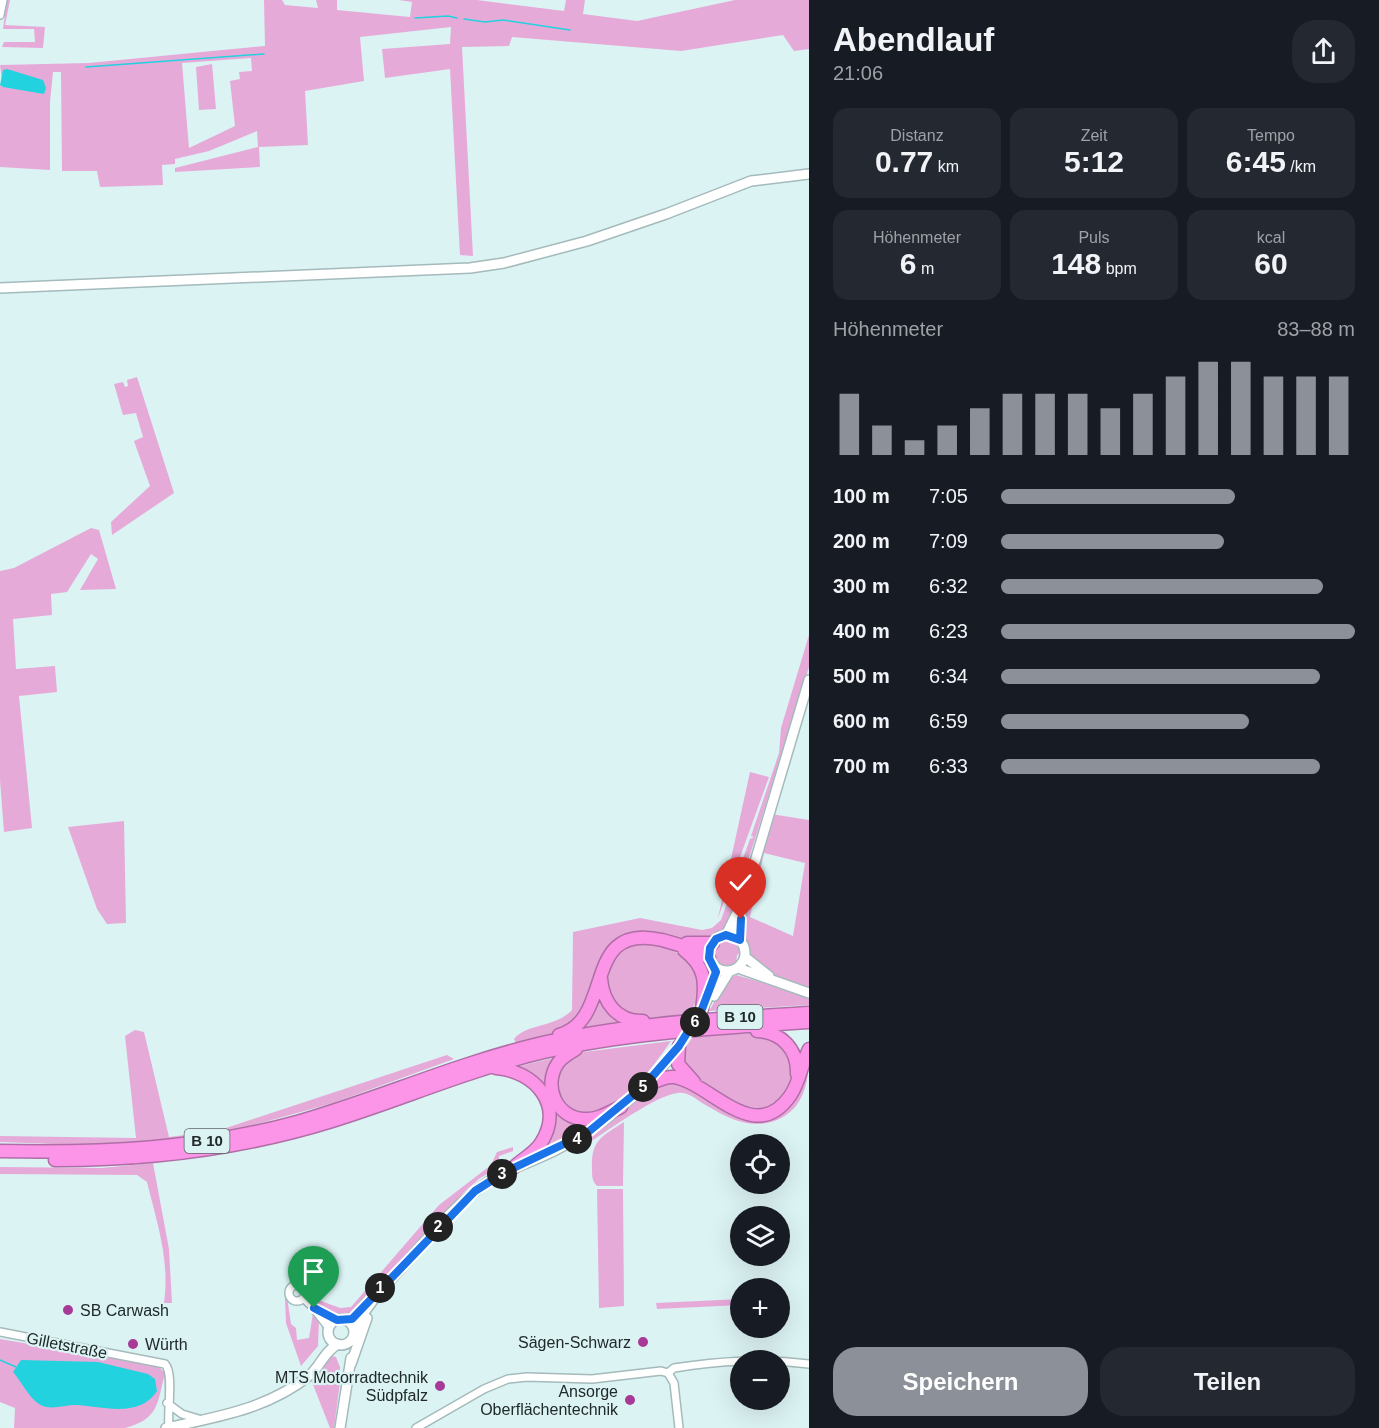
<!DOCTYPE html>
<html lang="de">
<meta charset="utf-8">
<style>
:root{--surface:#171b24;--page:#242831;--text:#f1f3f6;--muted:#9ea1a6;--accent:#8c9099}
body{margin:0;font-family:Arial,sans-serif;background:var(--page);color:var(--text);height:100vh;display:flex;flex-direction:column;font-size:22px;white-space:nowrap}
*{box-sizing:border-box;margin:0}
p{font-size:20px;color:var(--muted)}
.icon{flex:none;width:33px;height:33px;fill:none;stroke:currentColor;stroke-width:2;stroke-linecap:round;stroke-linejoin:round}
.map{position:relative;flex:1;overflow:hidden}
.drawer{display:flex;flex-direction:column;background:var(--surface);width:570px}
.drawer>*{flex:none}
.fabs{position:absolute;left:730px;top:1134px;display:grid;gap:12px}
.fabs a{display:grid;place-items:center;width:60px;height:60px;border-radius:50%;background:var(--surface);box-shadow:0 6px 24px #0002;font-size:30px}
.pin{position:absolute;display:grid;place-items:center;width:51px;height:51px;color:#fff;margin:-62px -26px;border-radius:50% 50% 50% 0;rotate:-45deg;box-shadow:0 0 6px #0007}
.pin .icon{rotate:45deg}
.km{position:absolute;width:30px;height:30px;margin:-15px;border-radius:50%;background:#222;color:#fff;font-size:16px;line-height:30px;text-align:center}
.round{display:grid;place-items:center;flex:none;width:63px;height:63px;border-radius:24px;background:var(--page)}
.summary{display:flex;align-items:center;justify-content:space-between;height:102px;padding:0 24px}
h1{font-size:33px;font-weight:800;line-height:45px}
.stats{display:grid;grid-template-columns:repeat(3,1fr);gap:9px;height:102px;padding:6px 24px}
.stats div{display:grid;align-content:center;border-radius:15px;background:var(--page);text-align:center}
.stats b{font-size:30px;font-weight:800}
.stats small{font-size:16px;font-weight:400}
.stats p{font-size:16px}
.chart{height:168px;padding:12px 24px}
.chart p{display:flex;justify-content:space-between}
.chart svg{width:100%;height:108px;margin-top:6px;stroke:var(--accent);stroke-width:6}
.button{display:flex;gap:12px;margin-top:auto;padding:12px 24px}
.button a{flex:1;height:69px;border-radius:24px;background:var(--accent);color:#fff;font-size:24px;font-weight:800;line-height:69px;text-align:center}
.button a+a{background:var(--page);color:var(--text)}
ul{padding:0 24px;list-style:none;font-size:20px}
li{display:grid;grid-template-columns:96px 72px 1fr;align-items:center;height:45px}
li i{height:15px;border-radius:8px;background:var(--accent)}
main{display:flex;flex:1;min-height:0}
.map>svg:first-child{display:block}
</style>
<main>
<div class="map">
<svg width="809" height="1428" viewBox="0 0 809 1428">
<rect width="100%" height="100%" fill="#dcf3f4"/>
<path fill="#e6aad9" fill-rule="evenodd" d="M7,0H10L5,25L45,27L43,48L2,47L4,42H35L34,29H3Z
M264,0H282L285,5L318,8L316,0H337V10L410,17L412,2L399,0H477L564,11L566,0H585L583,14L637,21L735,0H809V49L794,51L783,35L681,51L512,37L509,46L462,47L473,256L460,255L450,69L385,78L382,49L450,44L451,27L360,37L364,81L305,91L308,145L259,147L260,167L175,172V168L258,147L257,131L209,151L175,159V164L162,165L163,185L100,187L97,171H62L61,72H53L50,102V170L0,167V85L3,87L0,65L89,63L265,46ZM251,58L252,71L239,72L240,79L230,81L235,126L189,148L182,63Z
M212,64L216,109L199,110L196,67Z
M137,377L174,493L112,535L111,522L150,486L134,441L143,437L136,413L123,415L114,384L123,382L125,387L128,386L127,380Z
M91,528L99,530L116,589L80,590L98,559L91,554L67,592L51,594L52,615L13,619L16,669L55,666L57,692L19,696L32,828L4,832L0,780V571L14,568Z
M809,635V667L727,928L707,940H680L644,933L615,942L608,948L598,966L583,1015L555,1033L516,1043L514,1039C527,1023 555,1028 572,1010L573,932L640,918L702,930L712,928L721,920L750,839L754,837L751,836L779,753L781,728Z
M750,772L769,777L718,918Z
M771,814L809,820V990L773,977L749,956L748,947L741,936L747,899L768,828H771ZM764,853L805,863L793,936L750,917Z
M124,821L126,923L107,924L97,909L68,827Z
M724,940L734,942L741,952L737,955L736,965L728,968L719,966L713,955L718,943Z
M647,943C671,947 684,954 700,973L698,999L689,1014L647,1019L624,1014L606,990C607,962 616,946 647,943Z
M736,975L809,996V1005L709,1011L727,980Z
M599,990L622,1022L577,1029Z
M135,1030L144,1032L169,1137L217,1131L447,1055L454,1059L333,1103L218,1135L106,1146L0,1142V1136L136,1138L125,1036Z
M752,1033C809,1041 799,1116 748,1110C732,1108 696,1078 683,1066L682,1052L693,1037Z
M671,1041C651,1070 622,1109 586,1117L560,1104L555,1074L569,1058L584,1052Z
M809,1056C809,1078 805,1105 783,1117C753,1134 725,1117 699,1101C692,1096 686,1092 678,1093C656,1095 609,1130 590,1142L586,1141L654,1087C685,1072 696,1097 721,1108C737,1114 761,1112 777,1114Z
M558,1057L551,1099L590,1123L541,1150L551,1110L515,1067Z
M624,1122L623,1186H597C592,1181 592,1176 592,1169C591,1140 601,1137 624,1122Z
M513,1147V1151L499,1156L498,1168L480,1178L464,1192L355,1314C337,1323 324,1311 310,1300L313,1298L340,1308L351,1307L439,1205L491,1165L497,1152Z
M153,1163L169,1249L172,1303H164C170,1260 157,1223 147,1182L137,1175L0,1174V1167L102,1168Z
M597,1189H623L624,1306L599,1308Z
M287,1297L291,1324L296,1328L297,1340L309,1338L313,1313L319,1320L318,1346L301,1366L286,1323L285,1298Z
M741,1299V1305L657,1309L656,1303Z
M0,1339L158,1366L165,1373C157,1404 159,1419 125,1428H14L15,1408L0,1402Z
M328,1355L336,1357L340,1367V1382L334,1428H330L310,1377Z"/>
<path fill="#22d2de" d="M7,69L43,80L46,88L44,94L3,87L0,85L3,70Z
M21,1360L98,1362L148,1374L155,1379L157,1391C139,1419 101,1406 75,1405C64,1405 49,1411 39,1404C29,1398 21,1381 13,1372Z"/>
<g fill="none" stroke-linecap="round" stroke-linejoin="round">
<path stroke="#22d2de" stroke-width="1.5" d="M415,18L448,16L457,18
M464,19L485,22L503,20L570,30
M86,67L264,54
M0,1360L16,1367"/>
<defs>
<path id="street" d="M0,15L3,0
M289 1293a8 8 0 1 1 16 0a8 8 0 1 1-16 0Z
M303,1298L314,1308L337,1320
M315,1310L329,1328
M0,1332L165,1364C174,1373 167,1412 169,1427
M668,1373L674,1368C720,1361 762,1358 809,1364
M167,1403L182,1414L202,1420
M416,1428L484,1389L508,1379L527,1377L592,1379L661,1371L668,1373L674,1383L679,1428"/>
<path id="secondary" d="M0,288L470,268L504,263L587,241L666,214L751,181L809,174
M709 953a18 18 0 1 1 36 0a18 18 0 1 1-36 0Z
M726,935L739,909
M740,940L738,930L743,902L809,680
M745,957L769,976
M738,968L809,993
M714,996L729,972
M706,1002L715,977L716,967
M328 1332a13 13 0 1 1 26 0a13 13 0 1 1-26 0Z
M347,1320L355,1316L367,1302
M354,1331C364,1307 387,1284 404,1265C430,1236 455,1204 488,1182C509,1168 532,1162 554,1151C604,1126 645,1090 679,1046
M351,1364L367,1318
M166,1428C217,1417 268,1409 310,1375C320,1366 325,1351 338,1344
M340,1428L351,1358"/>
<path id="highway" d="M687,943H713
M684,950C706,967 706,983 702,1009
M601,979C603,1002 617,1022 643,1021
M757,1031C781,1032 798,1049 797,1074
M559,1035C616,1019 580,921 662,940C677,944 696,949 709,958
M679,1046L678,1064L694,1082
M576,1049C570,1053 562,1057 558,1063C542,1086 557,1119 585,1119C598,1120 609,1112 621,1107
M496,1068C535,1071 565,1105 541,1143C534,1154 522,1159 513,1168
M643,1087C653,1083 663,1076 674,1077C711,1083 754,1147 790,1096C800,1082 801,1065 809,1049
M0,1151C101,1153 199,1149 297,1122C377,1099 453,1065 534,1045C624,1023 717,1019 809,1013
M55,1160C149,1160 242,1149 332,1121C403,1099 471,1069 544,1052C631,1032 720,1028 809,1022"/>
</defs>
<use href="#street" stroke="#a4babb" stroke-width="10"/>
<use href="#secondary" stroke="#a4babb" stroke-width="12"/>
<use href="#highway" stroke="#af6fa6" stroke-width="15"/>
<use href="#street" stroke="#fff" stroke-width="7"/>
<use href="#secondary" stroke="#fff" stroke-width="9"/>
<use href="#highway" stroke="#fc94e8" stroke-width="12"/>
<defs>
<path id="secondary-bridge" d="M682,1041L701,1011"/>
</defs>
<use href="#secondary-bridge" stroke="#a4babb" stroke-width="12" stroke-linecap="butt"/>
<use href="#secondary-bridge" stroke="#fff" stroke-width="9"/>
</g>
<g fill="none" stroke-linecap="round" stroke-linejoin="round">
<defs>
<path id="route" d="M314,1308L337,1320L352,1319L475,1191L505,1172L587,1133L643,1087L679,1046L702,1009L716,972L709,958L710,948L716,939L726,935L740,940L741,919"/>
</defs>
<use href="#route" stroke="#fff" stroke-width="12"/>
<use href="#route" stroke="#1a73e8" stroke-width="8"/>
</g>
<g fill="#a73997" stroke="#dcf3f4" stroke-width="2">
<circle cx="68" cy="1310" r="6"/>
<circle cx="643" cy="1342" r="6"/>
<circle cx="133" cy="1344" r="6"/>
<circle cx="440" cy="1386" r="6"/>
<circle cx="630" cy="1400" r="6"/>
</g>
<g text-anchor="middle" stroke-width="4.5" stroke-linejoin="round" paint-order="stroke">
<g fill="#dcf3f4" stroke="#596667" stroke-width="1.5">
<rect x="717.5" y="1005" width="45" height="24" rx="4.5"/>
<rect x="184.5" y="1129" width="45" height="24" rx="4.5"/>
</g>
<g font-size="15" font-weight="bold" fill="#212a2a">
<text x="740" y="1022">B 10</text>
<text x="207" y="1146">B 10</text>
</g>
<g font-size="16" fill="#212a2a" stroke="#dcf3f4" text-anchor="end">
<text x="80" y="1316" text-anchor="start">SB Carwash</text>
<text x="631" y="1348">Sägen-Schwarz</text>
<text x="145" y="1350" text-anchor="start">Würth</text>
<text x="428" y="1383">MTS Motorradtechnik<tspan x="428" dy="18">Südpfalz</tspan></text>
<text x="618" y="1397">Ansorge<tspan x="618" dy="18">Oberflächentechnik</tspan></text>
</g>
<g font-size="16" fill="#212a2a" stroke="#dcf3f4">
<text transform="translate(67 1345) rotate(11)" y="6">Gilletstraße</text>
</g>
</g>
</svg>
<div class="fabs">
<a><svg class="icon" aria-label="locate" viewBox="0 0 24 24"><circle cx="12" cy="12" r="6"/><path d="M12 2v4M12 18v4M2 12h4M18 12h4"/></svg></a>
<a><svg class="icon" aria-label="layers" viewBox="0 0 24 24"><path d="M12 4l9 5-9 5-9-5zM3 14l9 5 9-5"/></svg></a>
<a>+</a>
<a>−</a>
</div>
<div class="pin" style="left:314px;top:1308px;background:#1e9e55"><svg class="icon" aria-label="arrive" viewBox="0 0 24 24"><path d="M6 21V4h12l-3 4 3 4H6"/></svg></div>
<div class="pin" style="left:741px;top:919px;background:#d93025"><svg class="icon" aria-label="check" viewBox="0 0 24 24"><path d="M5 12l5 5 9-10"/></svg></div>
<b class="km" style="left:380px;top:1288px">1</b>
<b class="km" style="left:438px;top:1227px">2</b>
<b class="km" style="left:502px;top:1174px">3</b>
<b class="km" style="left:577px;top:1139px">4</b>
<b class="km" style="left:643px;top:1087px">5</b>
<b class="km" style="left:695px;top:1022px">6</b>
</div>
<section class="drawer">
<div class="summary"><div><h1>Abendlauf</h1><p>21:06</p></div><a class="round"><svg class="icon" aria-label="share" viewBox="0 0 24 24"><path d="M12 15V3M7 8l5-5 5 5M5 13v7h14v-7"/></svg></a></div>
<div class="stats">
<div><p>Distanz</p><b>0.77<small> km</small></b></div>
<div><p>Zeit</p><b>5:12</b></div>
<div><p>Tempo</p><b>6:45<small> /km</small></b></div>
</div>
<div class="stats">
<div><p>Höhenmeter</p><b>6<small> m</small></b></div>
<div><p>Puls</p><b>148<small> bpm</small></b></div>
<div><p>kcal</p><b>60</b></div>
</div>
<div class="chart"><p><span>Höhenmeter</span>83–88 m</p>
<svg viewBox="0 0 160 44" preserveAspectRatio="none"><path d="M5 44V19M15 44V32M25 44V38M35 44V32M45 44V25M55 44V19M65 44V19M75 44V19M85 44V25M95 44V19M105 44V12M115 44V6M125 44V6M135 44V12M145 44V12M155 44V12"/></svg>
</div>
<ul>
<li><b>100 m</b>7:05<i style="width:66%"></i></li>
<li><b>200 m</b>7:09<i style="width:63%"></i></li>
<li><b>300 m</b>6:32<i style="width:91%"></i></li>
<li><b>400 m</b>6:23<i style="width:100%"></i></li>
<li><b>500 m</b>6:34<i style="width:90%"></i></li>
<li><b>600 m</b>6:59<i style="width:70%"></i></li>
<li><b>700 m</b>6:33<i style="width:90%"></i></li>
</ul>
<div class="button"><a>Speichern</a><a>Teilen</a></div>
</section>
</main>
